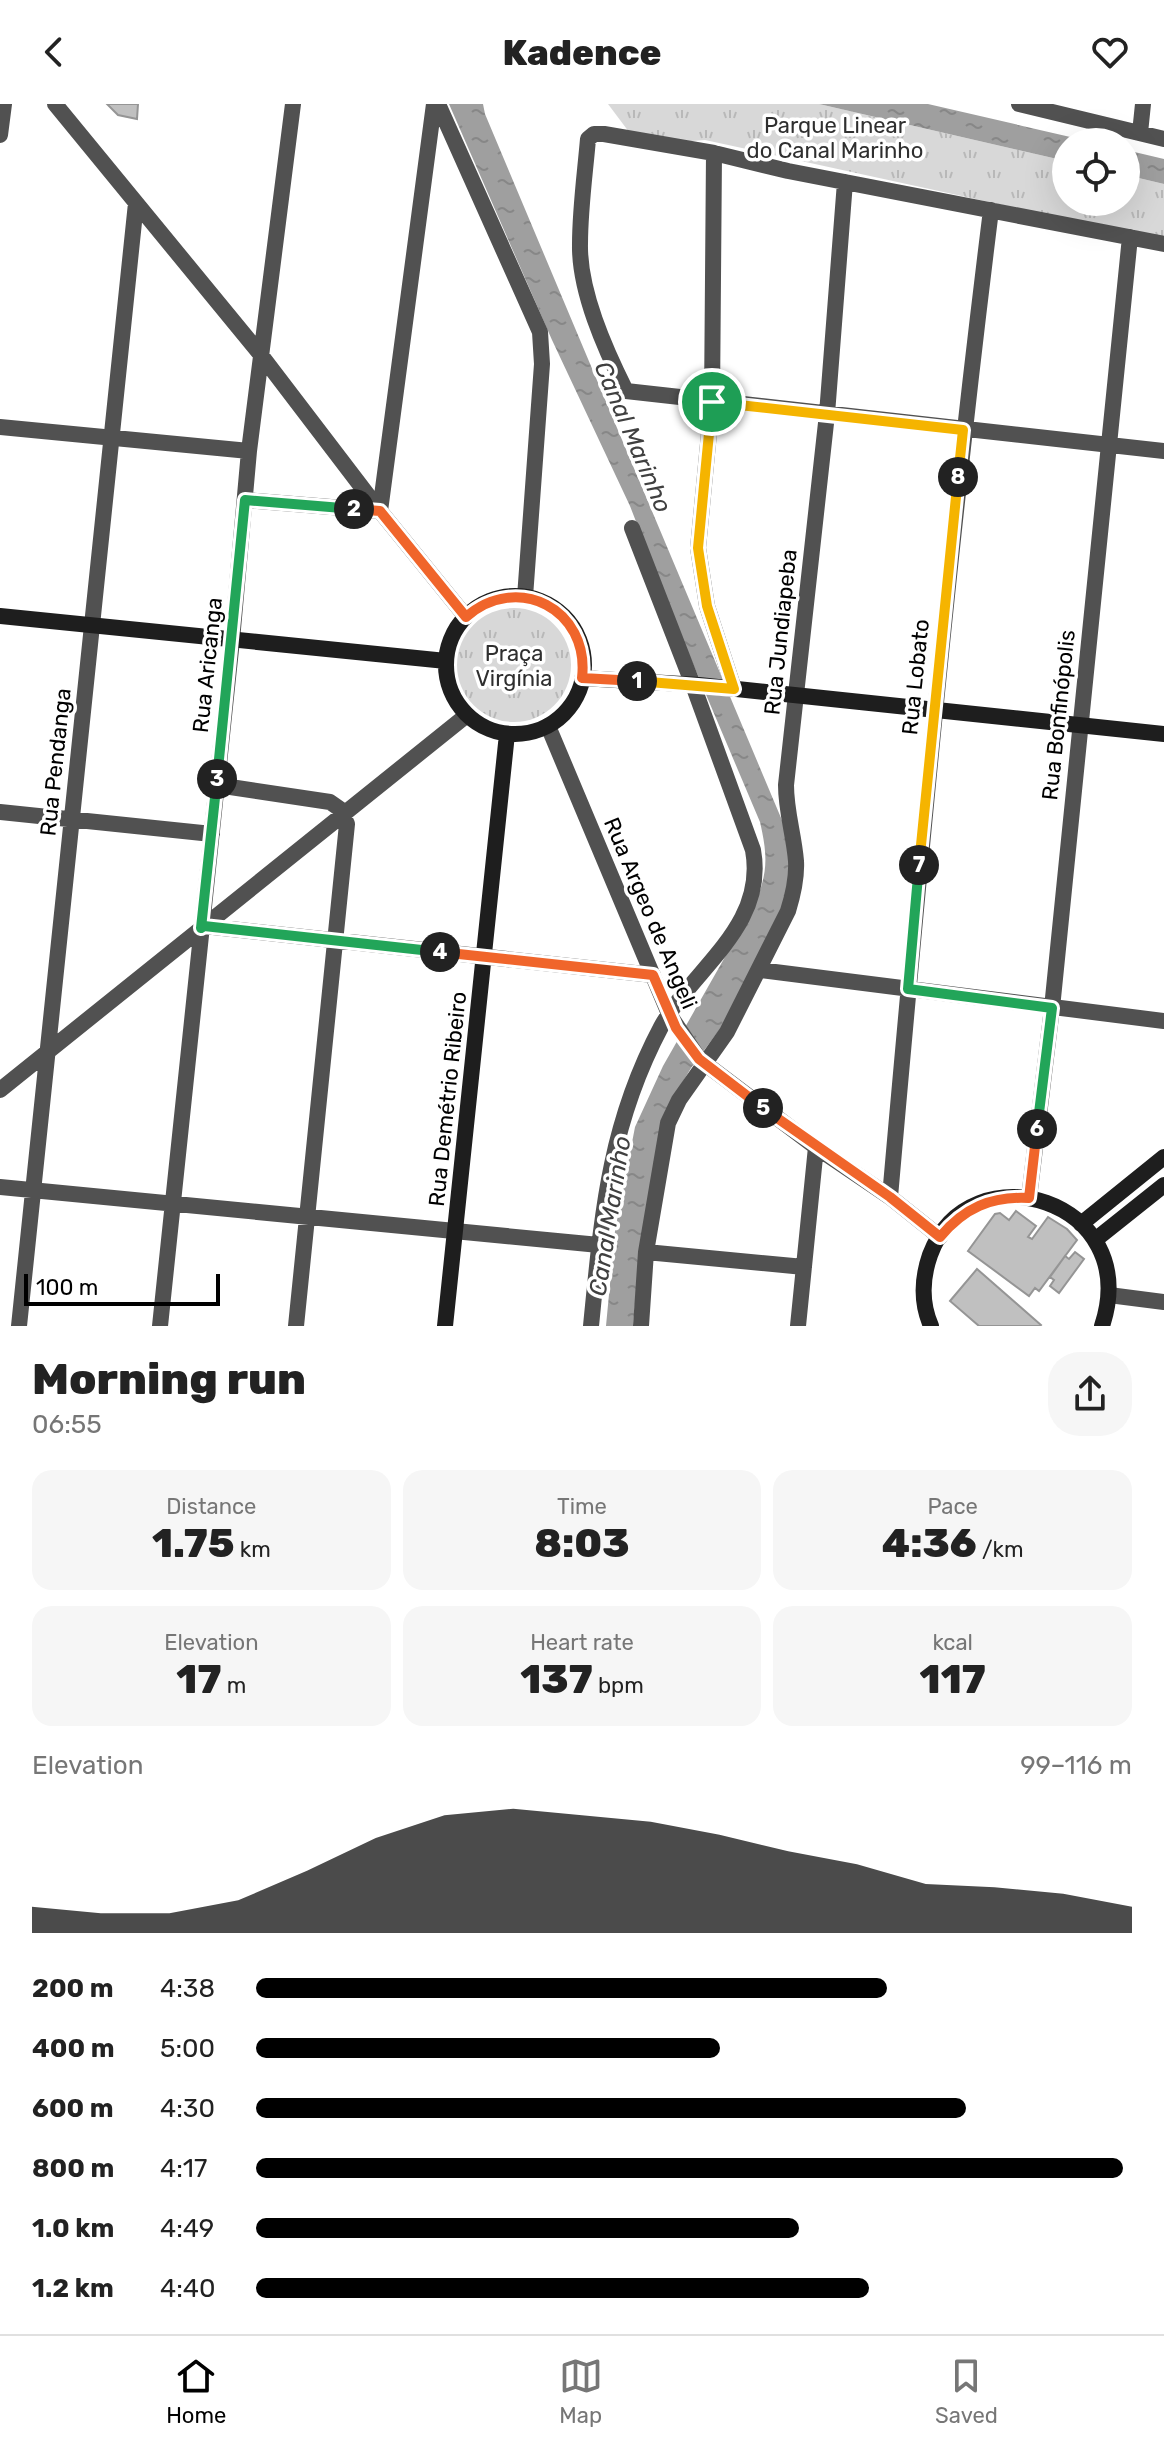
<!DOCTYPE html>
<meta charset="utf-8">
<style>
:root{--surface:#fff;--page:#f6f6f6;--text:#222;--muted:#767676;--line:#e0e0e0;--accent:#000}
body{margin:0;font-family:Rubik,sans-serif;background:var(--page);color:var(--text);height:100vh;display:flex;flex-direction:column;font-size:30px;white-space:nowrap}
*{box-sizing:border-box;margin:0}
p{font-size:26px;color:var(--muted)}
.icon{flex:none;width:44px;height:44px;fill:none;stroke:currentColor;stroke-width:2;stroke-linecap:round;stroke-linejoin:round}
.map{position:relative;height:1222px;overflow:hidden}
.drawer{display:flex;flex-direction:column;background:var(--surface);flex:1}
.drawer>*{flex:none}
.buttons{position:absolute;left:1052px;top:24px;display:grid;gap:16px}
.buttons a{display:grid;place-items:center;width:88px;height:88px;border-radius:50%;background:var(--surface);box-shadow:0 8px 32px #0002;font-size:40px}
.scale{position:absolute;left:24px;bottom:20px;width:196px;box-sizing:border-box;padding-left:8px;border:4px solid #000;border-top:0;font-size:22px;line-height:28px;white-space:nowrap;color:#000;-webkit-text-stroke:6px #fff;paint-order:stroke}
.pin{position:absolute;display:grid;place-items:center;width:68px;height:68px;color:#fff;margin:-34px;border:4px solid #fff;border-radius:50%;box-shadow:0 2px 8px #0007}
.km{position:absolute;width:40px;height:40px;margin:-20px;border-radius:50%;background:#222;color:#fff;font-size:22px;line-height:40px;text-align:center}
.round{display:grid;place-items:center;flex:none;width:84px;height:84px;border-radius:32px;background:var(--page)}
.headline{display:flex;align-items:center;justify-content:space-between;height:136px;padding:0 32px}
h1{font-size:44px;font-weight:800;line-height:60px}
.figures{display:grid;grid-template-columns:repeat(3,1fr);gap:12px;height:136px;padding:8px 32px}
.figures div{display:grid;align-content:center;border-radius:20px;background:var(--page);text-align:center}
.figures b{font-size:40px;font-weight:800}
.figures small{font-size:22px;font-weight:400}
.figures p{font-size:22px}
.chart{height:224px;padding:16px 32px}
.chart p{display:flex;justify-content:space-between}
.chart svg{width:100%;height:144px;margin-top:8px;fill:var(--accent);opacity:.7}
ul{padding:0 32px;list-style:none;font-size:26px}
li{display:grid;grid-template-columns:128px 96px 1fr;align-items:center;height:60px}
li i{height:20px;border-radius:10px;background:var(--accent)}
header{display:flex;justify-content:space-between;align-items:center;height:104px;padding:0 32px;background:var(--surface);font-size:36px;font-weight:800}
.dock{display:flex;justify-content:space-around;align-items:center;height:112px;border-top:2px solid var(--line);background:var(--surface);font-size:22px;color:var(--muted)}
.dock a{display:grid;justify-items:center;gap:4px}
.dock .active{color:var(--accent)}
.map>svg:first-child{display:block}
</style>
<header><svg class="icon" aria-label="back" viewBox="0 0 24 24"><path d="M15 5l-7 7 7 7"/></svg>Kadence<svg class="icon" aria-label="heart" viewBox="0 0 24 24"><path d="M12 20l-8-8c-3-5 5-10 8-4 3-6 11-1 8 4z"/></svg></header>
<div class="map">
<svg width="1164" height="1222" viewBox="0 0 1164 1222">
<defs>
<pattern id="park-tufts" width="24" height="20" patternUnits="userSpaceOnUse" patternTransform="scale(2)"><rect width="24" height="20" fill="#d8d8d8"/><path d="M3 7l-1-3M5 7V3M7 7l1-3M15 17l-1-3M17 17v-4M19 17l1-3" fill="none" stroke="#b8b8b8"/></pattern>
<pattern id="water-ripples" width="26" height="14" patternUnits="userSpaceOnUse" patternTransform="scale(2)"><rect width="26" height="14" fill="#9f9f9f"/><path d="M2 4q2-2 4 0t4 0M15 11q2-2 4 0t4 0" fill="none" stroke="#878787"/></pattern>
</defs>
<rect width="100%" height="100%" fill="#fff"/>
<path fill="url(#park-tufts)" d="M608,0H819L1066,57V98H1126V71L1164,80V136L705,36L678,38L629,28Z
M457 561a57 57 0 1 1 114 0a57 57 0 1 1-114 0Z"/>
<path fill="url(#water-ripples)" d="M449,0H483L485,10L784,721L789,743V795L734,906L691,964L672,996L641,1134L633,1222H606L615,1127L635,1023L663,962L754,802C768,769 768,753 760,718L671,508L630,402L552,236Z
M819,0H928L1092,38H1066V57Z
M1126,46L1164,55V80L1126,71Z"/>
<path fill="#c0c0c0" stroke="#959595" stroke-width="2" d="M107,0H138L137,15L118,11Z
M1016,1107L1036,1122L1028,1133L1032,1135L1048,1113L1067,1125L1077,1136L1039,1187L1035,1184L1029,1192L968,1147L995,1110L1000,1109L1009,1116Z
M1075,1148L1084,1155L1059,1189L1050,1182L1054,1176L1050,1173L1065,1152L1069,1155Z
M977,1165L1041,1221L1040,1222H979L950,1197Z"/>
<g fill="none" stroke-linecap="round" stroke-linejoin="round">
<path stroke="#515151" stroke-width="16" d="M55,0L261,251L380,407L466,513
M438,0L540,228L542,260L525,493
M1019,0L1164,35
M1140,29L1143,0
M0,31L4,0
M714,49L712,298L698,444L707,502L734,585
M1164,140L788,67L714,49L604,30H594L588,35C585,70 580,105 580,140C579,187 605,245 626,287L1164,347
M0,323L249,347
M245,396L380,407L434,0
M548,622L669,910L699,955L816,1043L890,1093L940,1133
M217,681L330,698L340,705L347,720L296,1222
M0,708L212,730
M204,822L653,871
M760,866L1164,917
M0,986L467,611
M0,1083L599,1141
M890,1093C919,763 950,434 991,106
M1029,1094L1052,904L1130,133
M646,1148L804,1163
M1109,1191L1164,1198
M19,1222L136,99
M160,1222L232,536L249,347L293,0
M591,1222C602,1112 608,1023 661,923C693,864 767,823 753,746L693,581L632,424
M641,1222L646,1148L668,1019L679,996L727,928L788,807C793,791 797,774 796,757C794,731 786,708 786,681L827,310L845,78
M798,1222L816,1043"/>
<path stroke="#1e1e1e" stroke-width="16" d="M446 561a69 69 0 1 1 138 0a69 69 0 1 1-138 0Z
M0,512L446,557
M582,574L699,581L1164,630
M1081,1120L1164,1053
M1095,1136L1164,1081
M445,1222L507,630
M931,1222C921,1199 922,1174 930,1151C969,1044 1144,1095 1102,1222"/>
</g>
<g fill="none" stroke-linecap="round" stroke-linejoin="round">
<defs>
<path id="split-1" d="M637,577L734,585L707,502L698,444L712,298"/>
<path id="split-2" d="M354,405L380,407L466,513C517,468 590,505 582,574L637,577"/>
<path id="split-3" d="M217,675L245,396L354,405"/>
<path id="split-4" d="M217,675L201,824L204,822L440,848"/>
<path id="split-5" d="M440,848L653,871L676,924L699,955L763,1004"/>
<path id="split-6" d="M763,1004L890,1093L940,1133C964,1104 991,1092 1029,1094L1037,1025"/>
<path id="split-7" d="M919,761L908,885L1052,904L1037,1025"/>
<path id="split-8" d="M919,761L958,373"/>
<path id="split-9" d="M712,298L963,326L958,373"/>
</defs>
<use href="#split-1" stroke="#fff" stroke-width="16"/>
<use href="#split-2" stroke="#fff" stroke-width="16"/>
<use href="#split-3" stroke="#fff" stroke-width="16"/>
<use href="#split-4" stroke="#fff" stroke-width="16"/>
<use href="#split-5" stroke="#fff" stroke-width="16"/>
<use href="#split-6" stroke="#fff" stroke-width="16"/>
<use href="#split-7" stroke="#fff" stroke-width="16"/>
<use href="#split-8" stroke="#fff" stroke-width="16"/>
<use href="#split-9" stroke="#fff" stroke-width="16"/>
<use href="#split-1" stroke="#f5b400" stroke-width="10"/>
<use href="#split-2" stroke="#f0652b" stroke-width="10"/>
<use href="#split-3" stroke="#22a559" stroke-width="10"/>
<use href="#split-4" stroke="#22a559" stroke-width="10"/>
<use href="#split-5" stroke="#f0652b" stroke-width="10"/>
<use href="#split-6" stroke="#f0652b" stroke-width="10"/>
<use href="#split-7" stroke="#22a559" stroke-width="10"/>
<use href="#split-8" stroke="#f5b400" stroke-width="10"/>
<use href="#split-9" stroke="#f5b400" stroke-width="10"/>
</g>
<g text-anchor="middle" stroke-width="7" stroke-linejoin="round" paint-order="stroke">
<g font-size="22" fill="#2f2f2f" stroke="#fff">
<text x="835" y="29">Parque Linear<tspan x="835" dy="25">do Canal Marinho</tspan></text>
<text x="514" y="557">Praça<tspan x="514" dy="25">Virgínia</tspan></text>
</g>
<g font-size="22" fill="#000" stroke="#fff">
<text transform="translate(780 528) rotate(-84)" y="8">Rua Jundiapeba</text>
<text transform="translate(207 561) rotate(-84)" y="8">Rua Aricanga</text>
<text transform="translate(915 573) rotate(-84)" y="8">Rua Lobato</text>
<text transform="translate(1058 611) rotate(-84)" y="8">Rua Bonfinópolis</text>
<text transform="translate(55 658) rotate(-84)" y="8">Rua Pendanga</text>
<text transform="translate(651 809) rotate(67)" y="8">Rua Argeo de Angeli</text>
<text transform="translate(447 995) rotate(-84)" y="8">Rua Demétrio Ribeiro</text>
</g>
<g font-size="24" font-style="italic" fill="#404040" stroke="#fff">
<text transform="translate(633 333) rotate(67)" y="8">Canal Marinho</text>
<text transform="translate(610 1112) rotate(-81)" y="8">Canal Marinho</text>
</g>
</g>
</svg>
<div class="buttons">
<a><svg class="icon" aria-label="locate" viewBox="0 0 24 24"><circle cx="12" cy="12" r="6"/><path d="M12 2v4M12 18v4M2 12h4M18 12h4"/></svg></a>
</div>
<div class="scale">100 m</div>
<div class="pin" style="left:712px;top:298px;background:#1e9e55"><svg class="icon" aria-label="arrive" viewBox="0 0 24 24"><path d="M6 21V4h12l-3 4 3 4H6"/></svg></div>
<b class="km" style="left:637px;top:577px">1</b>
<b class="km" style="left:354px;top:405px">2</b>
<b class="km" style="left:217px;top:675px">3</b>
<b class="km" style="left:440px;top:848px">4</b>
<b class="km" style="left:763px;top:1004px">5</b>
<b class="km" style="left:1037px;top:1025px">6</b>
<b class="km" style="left:919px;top:761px">7</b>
<b class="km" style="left:958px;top:373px">8</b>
</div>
<section class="drawer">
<div class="headline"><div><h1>Morning run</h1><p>06:55</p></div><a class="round"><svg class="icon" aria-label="share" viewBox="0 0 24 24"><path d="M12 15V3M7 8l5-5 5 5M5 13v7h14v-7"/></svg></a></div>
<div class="figures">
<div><p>Distance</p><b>1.75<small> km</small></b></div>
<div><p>Time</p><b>8:03</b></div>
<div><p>Pace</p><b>4:36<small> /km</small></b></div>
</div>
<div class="figures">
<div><p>Elevation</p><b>17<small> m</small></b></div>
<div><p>Heart rate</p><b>137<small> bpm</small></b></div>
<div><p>kcal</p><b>117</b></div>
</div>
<div class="chart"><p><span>Elevation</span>99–116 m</p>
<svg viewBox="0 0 160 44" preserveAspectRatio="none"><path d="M0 44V36L10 38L20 38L30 34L40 25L50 15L60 8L70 6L80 8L90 10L100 14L110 19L120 23L130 29L140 30L150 32L160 36V44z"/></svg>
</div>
<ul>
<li><b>200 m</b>4:38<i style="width:72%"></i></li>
<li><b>400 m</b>5:00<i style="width:53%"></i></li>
<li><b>600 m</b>4:30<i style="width:81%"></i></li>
<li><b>800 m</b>4:17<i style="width:99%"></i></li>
<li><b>1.0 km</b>4:49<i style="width:62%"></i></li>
<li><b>1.2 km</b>4:40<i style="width:70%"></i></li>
</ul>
</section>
<nav class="dock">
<a class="active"><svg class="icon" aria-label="home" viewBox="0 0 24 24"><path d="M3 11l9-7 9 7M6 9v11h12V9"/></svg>Home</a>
<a><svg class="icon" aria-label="map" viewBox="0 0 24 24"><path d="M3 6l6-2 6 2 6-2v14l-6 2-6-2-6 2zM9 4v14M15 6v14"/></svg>Map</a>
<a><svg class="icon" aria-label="saved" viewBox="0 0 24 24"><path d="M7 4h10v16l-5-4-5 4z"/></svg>Saved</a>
</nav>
